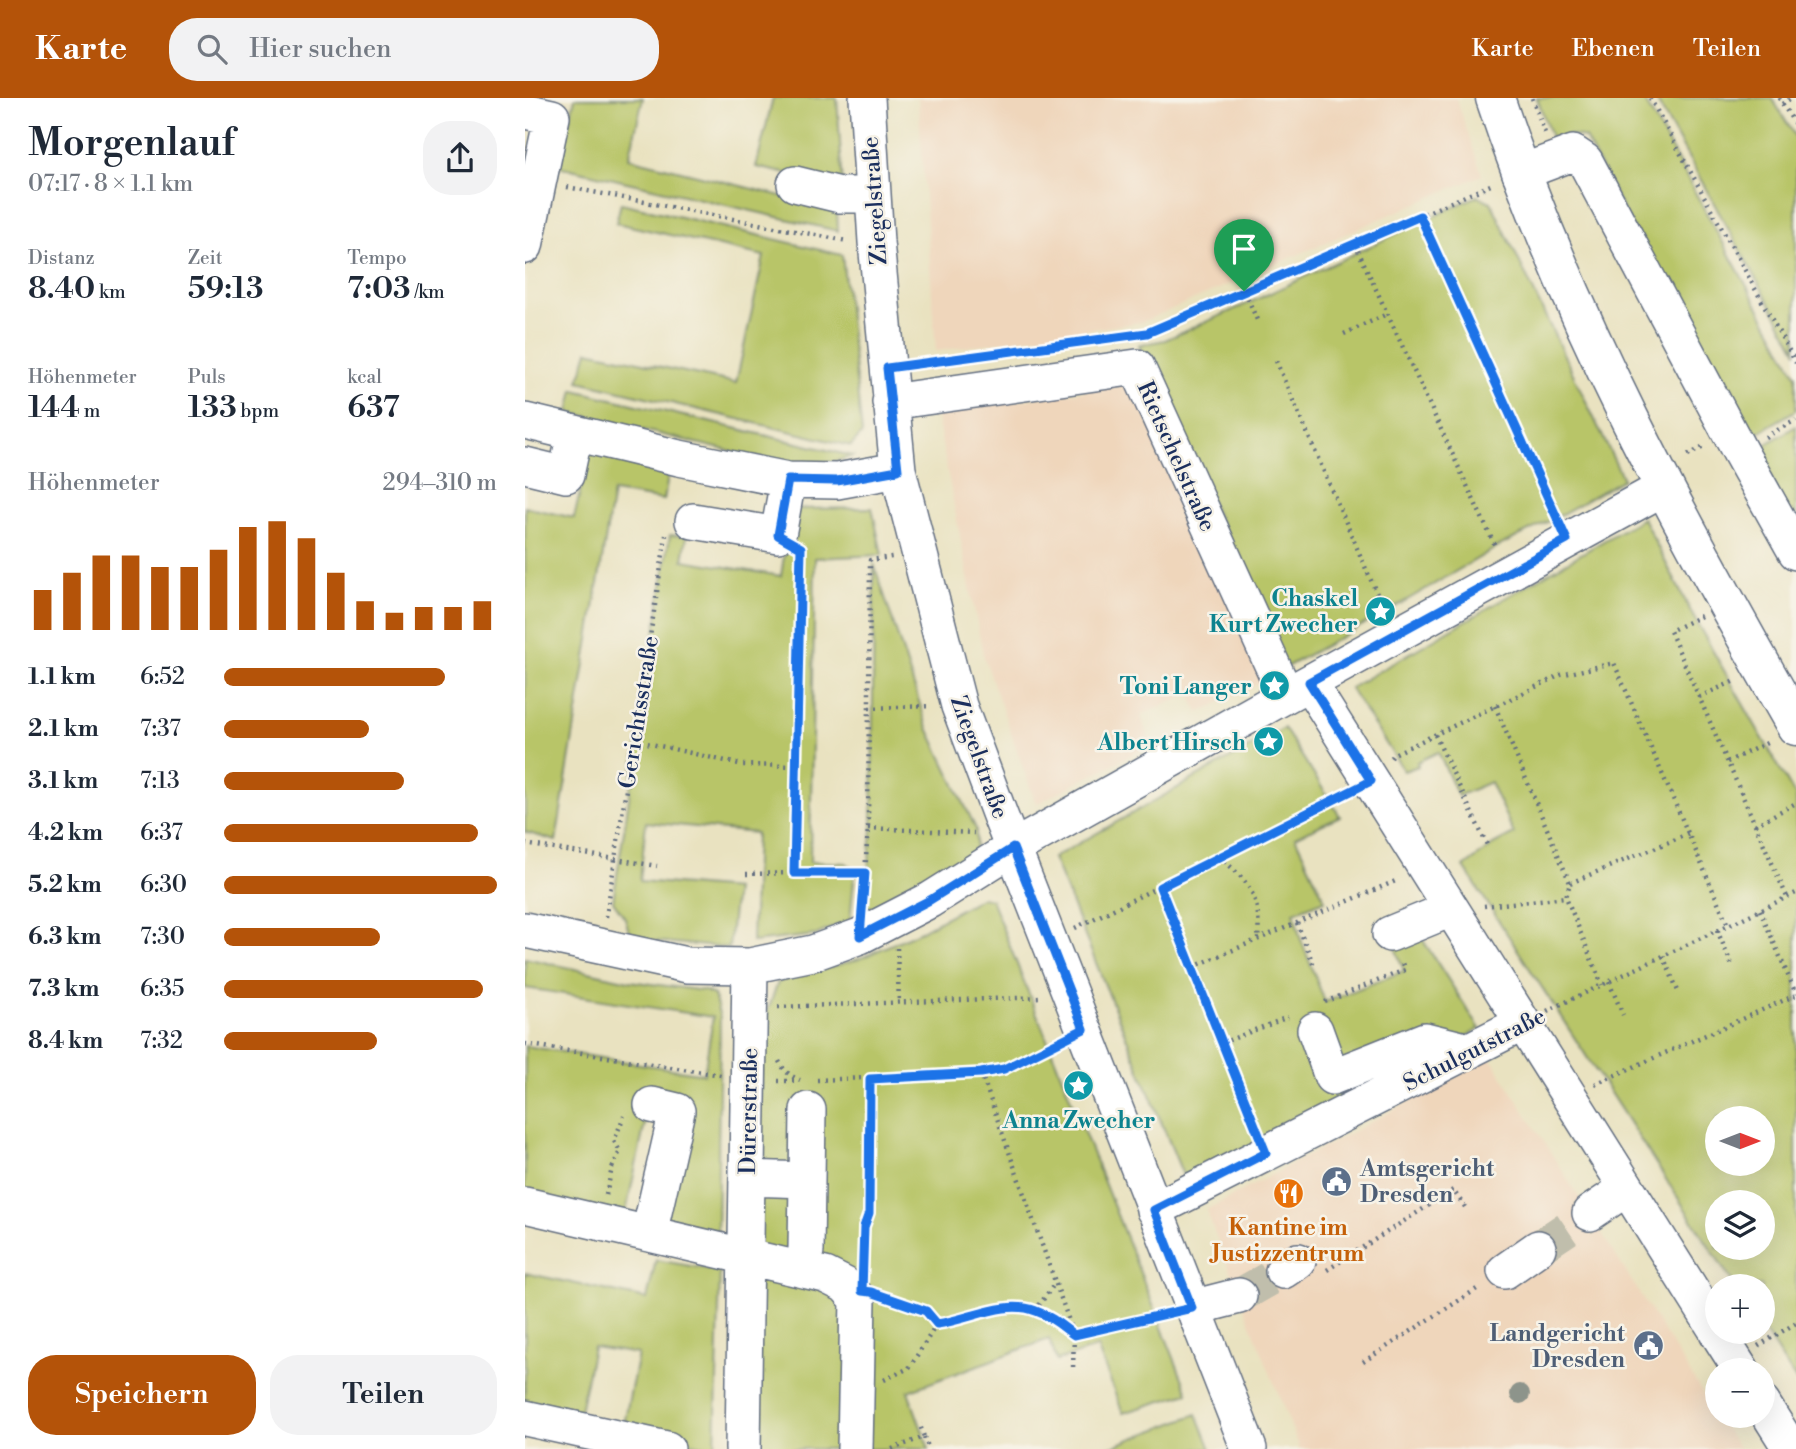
<!DOCTYPE html>
<html lang="de">
<meta charset="utf-8">
<style>
:root{--surface:#fff;--page:#f2f2f3;--text:#1f2937;--muted:#747a83;--accent:#b45309}
body{margin:0;font-family:"Libre Bodoni",serif;background:var(--page);color:var(--text);height:100vh;display:flex;flex-direction:column;font-size:26px;white-space:nowrap}
*{box-sizing:border-box;margin:0}
p{font-size:23px;color:var(--muted)}
.icon{flex:none;width:38px;height:38px;fill:none;stroke:currentColor;stroke-width:2;stroke-linecap:round;stroke-linejoin:round}
.map{position:relative;flex:1;overflow:hidden}
.sheet{display:flex;flex-direction:column;background:var(--surface);width:525px}
.sheet>*{flex:none}
.needle{width:46px;rotate:90deg}
.fabs{position:absolute;left:1180px;top:1008px;display:grid;gap:14px}
.fabs a{display:grid;place-items:center;width:70px;height:70px;border-radius:50%;background:var(--surface);box-shadow:0 7px 28px #0002;font-size:35px}
.pin{position:absolute;display:grid;place-items:center;width:60px;height:60px;color:#fff;margin:-72px -30px;border-radius:50% 50% 50% 0;rotate:-45deg;box-shadow:0 0 7px #0007}
.pin .icon{rotate:45deg}
.round{display:grid;place-items:center;flex:none;width:74px;height:74px;border-radius:28px;background:var(--page)}
.overview{display:flex;align-items:center;justify-content:space-between;height:119px;padding:0 28px}
h1{font-size:38px;font-weight:600;line-height:52px}
.metrics{display:grid;grid-template-columns:repeat(3,1fr);gap:10px;height:119px;padding:7px 28px}
.metrics div{display:grid;align-content:center}
.metrics b{font-size:30px;font-weight:600}
.metrics small{font-size:19px;font-weight:400}
.metrics p{font-size:19px}
.chart{height:196px;padding:14px 28px}
.chart p{display:flex;justify-content:space-between}
.chart svg{width:100%;height:126px;margin-top:7px;stroke:var(--accent);stroke-width:6}
.primary-button{display:flex;gap:14px;margin-top:auto;padding:14px 28px}
.primary-button a{flex:1;height:80px;border-radius:28px;background:var(--accent);color:#fff;font-size:28px;font-weight:600;line-height:80px;text-align:center}
.primary-button a+a{background:var(--page);color:var(--text)}
ul{padding:0 28px;list-style:none;font-size:23px}
li{display:grid;grid-template-columns:112px 84px 1fr;align-items:center;height:52px}
li i{height:18px;border-radius:9px;background:var(--accent)}
header{display:flex;align-items:center;gap:42px;box-sizing:border-box;height:98px;padding:0 35px;background:var(--accent);color:#fff}
header strong{font-size:33px}
nav{display:flex;gap:38px;margin-inline-start:auto;font-size:24px}
.search{width:490px;height:63px;background:var(--page);display:flex;align-items:center;gap:18px;box-sizing:border-box;padding:0 24px;border-radius:28px;color:var(--muted);font-size:26px}
main{display:flex;flex:1;min-height:0}
.map>svg:first-child{display:block}
</style>
<header>
<strong>Karte</strong>
<div class="search"><svg class="icon" aria-label="search" viewBox="0 0 24 24"><circle cx="10" cy="10" r="6"/><path d="M15 15l6 6"/></svg>Hier suchen</div>
<nav><a>Karte</a><a>Ebenen</a><a>Teilen</a></nav>
</header>
<main>
<section class="sheet">
<div class="overview"><div><h1>Morgenlauf</h1><p>07:17 · 8 × 1.1 km</p></div><a class="round"><svg class="icon" aria-label="share" viewBox="0 0 24 24"><path d="M12 15V3M7 8l5-5 5 5M5 13v7h14v-7"/></svg></a></div>
<div class="metrics">
<div><p>Distanz</p><b>8.40<small> km</small></b></div>
<div><p>Zeit</p><b>59:13</b></div>
<div><p>Tempo</p><b>7:03<small> /km</small></b></div>
</div>
<div class="metrics">
<div><p>Höhenmeter</p><b>144<small> m</small></b></div>
<div><p>Puls</p><b>133<small> bpm</small></b></div>
<div><p>kcal</p><b>637</b></div>
</div>
<div class="chart"><p><span>Höhenmeter</span>294–310 m</p>
<svg viewBox="0 0 160 44" preserveAspectRatio="none"><path d="M5 44V30M15 44V24M25 44V18M35 44V18M45 44V22M55 44V22M65 44V16M75 44V8M85 44V6M95 44V12M105 44V24M115 44V34M125 44V38M135 44V36M145 44V36M155 44V34"/></svg>
</div>
<ul>
<li><b>1.1 km</b>6:52<i style="width:81%"></i></li>
<li><b>2.1 km</b>7:37<i style="width:53%"></i></li>
<li><b>3.1 km</b>7:13<i style="width:66%"></i></li>
<li><b>4.2 km</b>6:37<i style="width:93%"></i></li>
<li><b>5.2 km</b>6:30<i style="width:100%"></i></li>
<li><b>6.3 km</b>7:30<i style="width:57%"></i></li>
<li><b>7.3 km</b>6:35<i style="width:95%"></i></li>
<li><b>8.4 km</b>7:32<i style="width:56%"></i></li>
</ul>
<div class="primary-button"><a>Speichern</a><a>Teilen</a></div>
</section>
<div class="map">
<svg width="1271" height="1351" viewBox="0 0 1271 1351">
<rect width="100%" height="100%" fill="#f7f3e8"/>
<filter id="ink" filterUnits="userSpaceOnUse"><feTurbulence type="fractalNoise" baseFrequency=".0143" numOctaves="2"/><feDisplacementMap in="SourceGraphic" scale="14" xChannelSelector="R" yChannelSelector="G"/><feConvolveMatrix kernelMatrix="1 2 1 2 8 2 1 2 1" color-interpolation-filters="sRGB"/></filter>
<filter id="wash" filterUnits="userSpaceOnUse"><feTurbulence type="fractalNoise" baseFrequency=".00686" numOctaves="4" result="noise"/><feDisplacementMap in="SourceGraphic" scale="28" xChannelSelector="R" yChannelSelector="G"/><feGaussianBlur stdDeviation="1.57" result="paint"/><feColorMatrix in="noise" values="0 0 0 0 0 0 0 0 0 0 0 0 0 0 0 0 0 1.4 0 .05"/><feComposite in="paint" operator="in"/></filter>
<g filter="url(#wash)">
<rect width="100%" height="100%" fill="#e9e2c0"/>
<path fill="#efd6bb" d="M393,0H931L957,77L617,224L411,253Z
M612,285L741,582L673,615L665,596L616,617L625,647L511,706L458,556L411,315Z
M966,960L1192,1318L1214,1351H775L681,1112Z"/>
<path fill="#b8c567" stroke="#6a7a62" stroke-width="2" fill-rule="evenodd" d="M50,0H118L104,60L312,112L313,133L33,68Z
M248,0H312L318,88L231,69Z
M1012,0H1118L1271,277V312L1220,342L1060,40L1045,37L1027,42Z
M1130,0H1247L1271,40V252Z
M952,98L966,104L1098,381L1030,420L976,447L860,515L761,569L614,247L640,242L724,205Z
M96,105L317,157L337,336L326,348L54,283L63,253L211,285L239,158L91,125Z
M49,292L327,358L304,366L266,368L44,314Z
M1271,328V435L1227,355Z
M66,348L145,367L139,402L88,394L31,743L0,734V409L49,420Z
M347,410L357,457L290,460L285,764L321,765L330,772L325,822L291,837L227,844L231,735L121,724L115,783L210,791L204,850L106,841L100,820L88,803L145,437L162,438L158,462L256,478L266,411Z
M1118,420L1168,518L1271,699V1282L1237,1230V1188H1210L939,769L968,747L989,736L965,684L933,698L913,654L892,664L893,668L879,673L825,590ZM1192,1020H1237V1066H1192ZM1192,1104H1237V1150H1192Z
M349,466L402,628L451,731V748L445,760L339,820L347,732Z
M759,630L815,718L770,739L800,802L769,814L775,839L800,904L879,873L865,836L888,827L955,931L662,1087L528,760Z
M457,799L466,801L663,1295L598,1315L572,1249L532,1263L524,1241L383,1293L404,1351H232L236,932L253,884L334,861L396,833Z
M0,860L104,883L180,893L189,897L195,920L192,1140L126,1130L152,1013L122,1016L99,1123L0,1096V948L179,976L188,919L0,890Z
M131,1162L195,1173L190,1350L98,1331L113,1256L68,1249L54,1318L0,1306V1175L122,1201Z
M672,1316L686,1351H580Z"/>
</g>
<g filter="url(#ink)">
<g fill="none" stroke-linecap="round" stroke-linejoin="round">
<path stroke="#c0beac" stroke-width="35" stroke-dasharray="35 18" stroke-linecap="butt" d="M1013,1150L1065,1115
M714,1198L758,1173"/>
<defs>
<path id="minor" d="M342,0L351,144L373,372L434,608L476,720L724,1351
M0,13L27,19L0,148
M995,75L1048,55L1060,63L1215,354L1271,454
M270,86L315,97H347
M365,304L612,269L761,597
M0,323L154,360L263,382L312,383L373,372
M0,367L41,377L50,335
M168,423L253,437L263,382
M784,585L1192,1233
M0,832L162,867L225,868L288,855L335,838L405,802L488,750L747,605L1140,389
M865,836L926,811
M790,932L807,979L900,942L944,953
M222,1080L282,1082L281,1153
M282,1082L283,1012
M0,1107L300,1177L320,1187L333,1201L330,1351
M629,1112L998,925
M1065,1115L1102,1090
M124,1136L152,1013L127,1007
M758,1173L773,1163
M980,1173L1013,1150
M667,1210L714,1198
M1192,1234L1216,1272
M1237,1305L1266,1351
M0,1320L142,1351
M218,1351L225,868"/>
<path id="major" d="M970,0C1043,220 1156,427 1271,628"/>
</defs>
<use href="#minor" stroke="#636e80" stroke-width="38"/>
<use href="#major" stroke="#636e80" stroke-width="41"/>
<path stroke="#636e80" stroke-width="4.5" stroke-dasharray="2 5" stroke-linecap="butt" d="M1007,0L1020,35
M1125,0L1271,265
M1254,0L1271,28
M1257,6L1267,0
M42,89L322,143
M895,118L1031,417
M830,146L971,450
M720,194L732,222
M819,236L862,216
M609,237L622,235L968,86
M751,263L858,510
M390,266L541,246
M1240,339L1271,322
M1163,357L1179,349
M1176,518L1145,533L1262,799
M1174,599L1212,582
M970,608L1045,785L1041,799L1077,887
M344,610L406,608
M910,637L963,749
M109,642L218,667L271,668
M866,660L869,656L1036,577L1089,565L1203,827
M1202,664L1246,643
M1230,727L1271,705
M343,730L449,735
M0,746L132,768
M694,759C726,784 736,801 733,841
M269,775H340
M221,776L269,775L276,456
M1045,785L1163,736
M635,789L730,1029
M338,806L343,730L345,462L367,459
M959,808L1041,799
M1235,812L1271,896
M81,819L141,437
M772,825L789,868
M550,830L822,696
M1192,832L1208,870
M372,850L374,905
M1138,858L1153,893
M668,869L873,782
M1084,884L1098,917
M800,904L880,872L876,863
M253,909L517,899
M1022,913L1271,795
M697,945L763,919
M0,946L196,977
M254,963C259,973 265,978 275,982
M456,975L549,1237L548,1271
M292,982L456,975L479,971L498,962L500,957L511,955L533,944
M253,983H272
M1070,986L1271,897
M81,1097L87,1070L95,1053L89,1043L99,1018
M338,1166L339,1129L344,1115L345,981
M802,1172L928,1092L940,1109
M362,1199L401,1213L412,1226C444,1222 480,1201 512,1213C526,1219 537,1228 549,1237L641,1216
M510,1213L530,1185
M1233,1248L1271,1225
M838,1264L955,1189
M359,1282L384,1270L412,1226
M399,1339L404,1351
M367,1351L399,1339L395,1327L397,1326"/>
<use href="#minor" stroke="#fff" stroke-width="35"/>
<use href="#major" stroke="#fff" stroke-width="38"/>
</g>
<circle fill="#8d948b" cx="995" cy="1296" r="10"/>
</g>
<g fill="none" stroke-linecap="round" stroke-linejoin="round" filter="url(#ink)">
<defs>
<path id="route" d="M895,118L1042,442L784,584L846,683L635,789L741,1055L629,1112L667,1210L549,1237C537,1228 526,1218 511,1213C480,1201 444,1222 412,1226L401,1213L346,1194L337,1193L339,1129L344,1115L345,981L456,975L479,971L559,931L488,750L405,802L335,838L340,775H269L276,450L253,437L263,382L312,383L373,372L362,270L622,235Z"/>
</defs>
<use href="#route" stroke="#fff" stroke-width="14"/>
<use href="#route" stroke="#1a73e8" stroke-width="9"/>
</g>
<defs>
<symbol id="sight-disc" viewBox="-11 -11 22 22"><circle r="9.5" fill="#0f9aa8" stroke="#f7f3e8"/><path d="M0-6L1.8-2.2L6-1.7L2.9 1.2L3.7 5.4L0 3.3L-3.7 5.4L-2.9 1.2L-6-1.7L-1.8-2.2Z" fill="#fff"/></symbol>
<symbol id="civic-disc" viewBox="-11 -11 22 22"><circle r="9.5" fill="#5c6f8a" stroke="#f7f3e8"/><path d="M-.6-6.5H3V-4.5H.6V-3L4-1V1h2V6H-6V1h2V-1L-.6-3ZM-1.2 2.5V6h2.4V2.5Z" fill="#fff"/></symbol>
<symbol id="restaurant-disc" viewBox="-11 -11 22 22"><circle r="9.5" fill="#e8710a" stroke="#f7f3e8"/><path d="M-5-6h1v4h1v-4h1v4h1v-4h1v5L-1.5 .5V6h-2V.5L-5-1ZM5-6V6H3V1.5H1.5Q1.5-4 5-6Z" fill="#fff"/></symbol>
</defs>
<g fill-rule="evenodd">
<use href="#sight-disc" x="838" y="496" width="35" height="35"/>
<use href="#sight-disc" x="732" y="570" width="35" height="35"/>
<use href="#sight-disc" x="726" y="626" width="35" height="35"/>
<use href="#sight-disc" x="536" y="970" width="35" height="35"/>
<use href="#civic-disc" x="794" y="1066" width="35" height="35"/>
<use href="#restaurant-disc" x="746" y="1078" width="35" height="35"/>
<use href="#civic-disc" x="1106" y="1230" width="35" height="35"/>
</g>
<g text-anchor="middle" stroke-width="5" stroke-linejoin="round" paint-order="stroke">
<g font-size="23" fill="#1b2f5e" stroke="#f7f3e8">
<text transform="translate(349 103) rotate(-94)" y="8">Ziegelstraße</text>
<text transform="translate(652 358) rotate(66)" y="8">Rietschelstraße</text>
<text transform="translate(113 614) rotate(-81)" y="8">Gerichtsstraße</text>
<text transform="translate(455 659) rotate(70)" y="8">Ziegelstraße</text>
<text transform="translate(949 951) rotate(-27)" y="8">Schulgutstraße</text>
<text transform="translate(223 1013) rotate(-89)" y="8">Dürerstraße</text>
</g>
<g font-size="23" font-weight="bold" fill="#0d838f" stroke="#f7f3e8" text-anchor="end">
<text x="833" y="508">Chaskel<tspan x="833" dy="26">Kurt Zwecher</tspan></text>
<text x="727" y="596">Toni Langer</text>
<text x="721" y="652">Albert Hirsch</text>
<text x="554" y="1030" text-anchor="middle">Anna Zwecher</text>
</g>
<g font-size="23" font-weight="bold" fill="#4e5e75" stroke="#f7f3e8" text-anchor="start">
<text x="835" y="1078">Amtsgericht<tspan x="835" dy="26">Dresden</tspan></text>
<text x="1100" y="1243" text-anchor="end">Landgericht<tspan x="1100" dy="26">Dresden</tspan></text>
</g>
<g font-size="23" font-weight="bold" fill="#c56008" stroke="#f7f3e8">
<text x="763" y="1137">Kantine im<tspan x="763" dy="26">Justizzentrum</tspan></text>
</g>
</g>
</svg>
<div class="fabs">
<a><svg class="needle" viewBox="-14 -14 28 28"><path d="M0-13l5 13h-10z" fill="#e53935"/><path d="M0 13l5-13h-10z" fill="#747a83"/></svg></a>
<a><svg class="icon" aria-label="layers" viewBox="0 0 24 24"><path d="M12 4l9 5-9 5-9-5zM3 14l9 5 9-5"/></svg></a>
<a>+</a>
<a>−</a>
</div>
<div class="pin" style="left:719px;top:193px;background:#1e9e55"><svg class="icon" aria-label="arrive" viewBox="0 0 24 24"><path d="M6 21V4h12l-3 4 3 4H6"/></svg></div>
</div>
</main>
